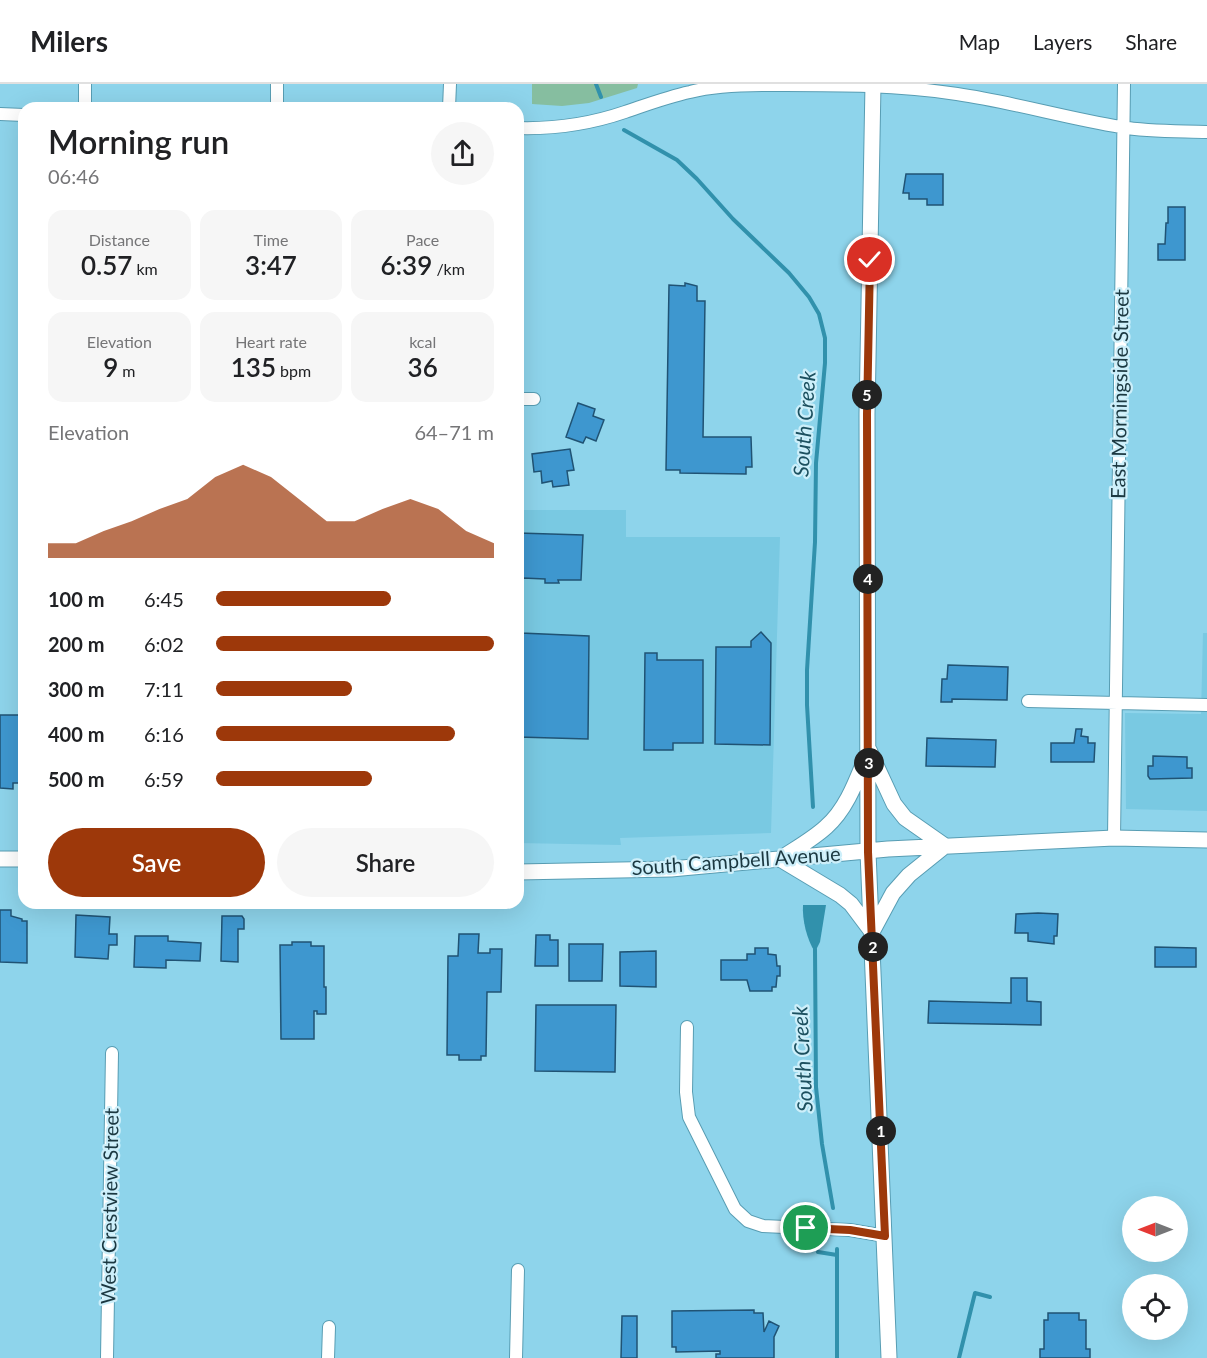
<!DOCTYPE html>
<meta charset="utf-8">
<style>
:root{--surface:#fff;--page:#f6f6f6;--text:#202124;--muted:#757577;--line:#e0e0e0;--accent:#9d380a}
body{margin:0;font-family:Lato,sans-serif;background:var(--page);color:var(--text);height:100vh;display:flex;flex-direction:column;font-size:22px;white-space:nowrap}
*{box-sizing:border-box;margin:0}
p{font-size:20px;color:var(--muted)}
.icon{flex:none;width:33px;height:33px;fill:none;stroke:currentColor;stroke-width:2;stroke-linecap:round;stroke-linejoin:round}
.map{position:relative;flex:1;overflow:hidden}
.side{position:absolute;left:18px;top:18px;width:506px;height:807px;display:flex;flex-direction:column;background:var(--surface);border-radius:18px;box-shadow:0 6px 24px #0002}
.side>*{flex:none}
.needle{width:39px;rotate:270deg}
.controls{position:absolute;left:1122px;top:1112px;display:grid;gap:12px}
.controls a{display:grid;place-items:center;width:66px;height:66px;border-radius:50%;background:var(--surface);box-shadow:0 6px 24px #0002;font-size:30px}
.pin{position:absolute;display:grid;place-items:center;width:51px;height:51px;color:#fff;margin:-26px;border:3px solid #fff;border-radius:50%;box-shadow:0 2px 6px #0007}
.km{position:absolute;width:30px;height:30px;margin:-15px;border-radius:50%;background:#222;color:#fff;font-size:16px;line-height:30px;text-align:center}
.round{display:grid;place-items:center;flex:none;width:63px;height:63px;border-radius:32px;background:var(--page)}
.overview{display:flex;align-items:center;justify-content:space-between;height:102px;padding:0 30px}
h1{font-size:33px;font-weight:600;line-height:45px}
.stats{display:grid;grid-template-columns:repeat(3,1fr);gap:9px;height:102px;padding:6px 30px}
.stats div{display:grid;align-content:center;border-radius:15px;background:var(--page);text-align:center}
.stats b{font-size:26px;font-weight:600}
.stats small{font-size:16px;font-weight:400}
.stats p{font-size:16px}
.chart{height:168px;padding:12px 30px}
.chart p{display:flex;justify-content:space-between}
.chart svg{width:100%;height:108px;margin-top:6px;fill:var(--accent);opacity:.7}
.button{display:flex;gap:12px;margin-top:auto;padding:12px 30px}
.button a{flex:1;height:69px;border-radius:36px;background:var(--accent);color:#fff;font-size:24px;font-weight:600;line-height:69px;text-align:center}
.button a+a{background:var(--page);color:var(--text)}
ul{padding:0 30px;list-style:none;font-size:20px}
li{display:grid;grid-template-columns:96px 72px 1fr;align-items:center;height:45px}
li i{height:15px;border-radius:8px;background:var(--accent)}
header{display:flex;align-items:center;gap:36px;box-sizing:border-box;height:84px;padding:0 30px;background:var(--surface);border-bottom:2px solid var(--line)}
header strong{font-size:28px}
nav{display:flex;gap:33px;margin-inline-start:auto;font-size:21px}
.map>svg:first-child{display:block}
</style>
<header>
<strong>Milers</strong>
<nav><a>Map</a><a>Layers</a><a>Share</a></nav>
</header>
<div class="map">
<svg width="1207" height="1274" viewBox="0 0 1207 1274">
<rect width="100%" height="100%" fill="#8ed4eb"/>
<path fill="#79c9e2" d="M518,426H626V453H780L771,749L620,754L621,761L518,759Z
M1203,549H1207V727L1126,725L1125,629L1201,630Z"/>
<path fill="#86bea0" d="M532,0H638L637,4L589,19L562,22L532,20Z"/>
<path fill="#3191ac" d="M803,821H826L820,858L815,868C807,856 802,836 803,821Z"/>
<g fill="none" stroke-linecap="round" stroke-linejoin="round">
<path stroke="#3191ac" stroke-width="4" d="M596,0L601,13
M624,46L677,76L697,95L733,135L789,189L809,213L819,230L825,254V279L816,379L815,458L807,586V621L813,723
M815,865L816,1003L822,1060L833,1124
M837,1165V1274
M818,1168L837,1171
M959,1274L975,1209L990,1213"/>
</g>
<path fill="#3e97cf" stroke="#205374" stroke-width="1.5" d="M906,90H943V121H927V115H909V109H903Z
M1168,123H1185V176H1158V160H1165L1166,139H1168Z
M685,199L697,202V217H705L703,353H751L752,383H746V390L680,389V386H666L669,201L685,202Z
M578,319L595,325L593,332L604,336L596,357L586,353L583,359L566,353Z
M570,365L574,386L567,387L569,401L553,403L552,397L542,399L541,387L534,388L532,370Z
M518,449L583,451L581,496H558L559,499H545V495L523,494L521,549L589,552L588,655L518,653Z
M761,548L771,559L770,661L715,660L716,563H751V557Z
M645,569H657V576H703V659H673V666H644Z
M948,581L1008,583L1007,616L952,615V618H941L942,595H947Z
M0,631H24V699H13V705L0,704Z
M1076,645H1082L1081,652L1088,653V659H1095L1094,678H1051V659H1074Z
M927,654L996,656L995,683L926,682Z
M1153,672L1187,673V684H1192V694L1150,695L1148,692V682H1153Z
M0,826H11V832L22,835V837H27V879L0,878Z
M1038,829L1058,830L1057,852H1054V860L1028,857V849H1015L1016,830Z
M76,831L110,833L109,850H117V861H109L108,875L75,873Z
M222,832H242L244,835V845H238V878L221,877Z
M459,850H479L478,869H490V865H502L501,908H487L486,972H481V976H459V971H447L448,872H458Z
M536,851H550V856H558V882H535Z
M135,852H168V857L201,859L200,877L166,876V884L134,883Z
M292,858H311V862H324V903H326V930H317V927H314V955H281L280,861H292Z
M569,860H603L602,897H569Z
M1155,863L1196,864V883H1155Z
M755,864H768V870L776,871L777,882H780V892H777L776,903H772V907H750L747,896H721V876H747V870H755Z
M656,867V903L620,902V868Z
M1011,894H1027V917L1041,918V941L928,939L929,917L1011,919Z
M536,921H616L615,988L535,987Z
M754,1226V1229H763L764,1248L769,1237L779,1242L774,1253V1274H716V1270H720V1267L676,1268V1263H672V1227Z
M1048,1229H1079V1236H1086V1265H1090V1274H1040V1265H1044V1236H1048Z
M622,1232H637V1274H621Z"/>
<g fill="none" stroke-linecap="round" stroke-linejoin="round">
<defs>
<path id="minor" d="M85,24V0
M277,24V0
M449,24L450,0
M0,30L24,31
M518,44C554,45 590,40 625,28C646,21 667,13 690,8C713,2 738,1 762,1C826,1 893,0 957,10C1012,18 1066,34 1121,43C1149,48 1178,47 1207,48
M518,315H534
M1028,617L1207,621
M1114,754L1124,0
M687,943L686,1008L689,1033L735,1125L748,1137L763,1142L850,1146L885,1152
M107,1274L112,969
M328,1274L329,1243
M516,1274L518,1186"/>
<path id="major" d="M873,0L867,330L868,768L889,1274
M869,666L894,720L905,734L945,762L909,791L893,809L872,848L851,820L840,811L780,775C795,765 813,755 826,743C848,724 858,692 869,666Z
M0,775H24
M518,788L671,785L888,765L1114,754L1207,756"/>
</defs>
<use href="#minor" stroke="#589db3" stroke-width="14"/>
<use href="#major" stroke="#589db3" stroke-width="17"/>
<use href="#minor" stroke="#fff" stroke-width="12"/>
<use href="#major" stroke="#fff" stroke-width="15"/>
</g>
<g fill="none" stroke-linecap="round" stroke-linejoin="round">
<defs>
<path id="route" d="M806,1144L850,1146L885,1152L868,768L867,330L870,176"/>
</defs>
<use href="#route" stroke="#fff" stroke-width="12"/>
<use href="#route" stroke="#9d380a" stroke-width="8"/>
</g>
<g text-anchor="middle" stroke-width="4.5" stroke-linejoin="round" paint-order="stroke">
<g font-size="20" fill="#1b3841" stroke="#cdeffa">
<text transform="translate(1120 310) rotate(-89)" y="7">East Morningside Street</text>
<text transform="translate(736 777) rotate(-4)" y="7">South Campbell Avenue</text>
<text transform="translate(110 1122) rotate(-89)" y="7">West Crestview Street</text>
</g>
<g font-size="21" font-style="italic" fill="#1c505f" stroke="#cdeffa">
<text transform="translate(805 340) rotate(-86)" y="7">South Creek</text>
<text transform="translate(803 975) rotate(-93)" y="7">South Creek</text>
</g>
</g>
</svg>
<div class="controls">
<a><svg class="needle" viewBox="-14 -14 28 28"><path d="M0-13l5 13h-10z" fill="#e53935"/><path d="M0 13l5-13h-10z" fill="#757577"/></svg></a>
<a><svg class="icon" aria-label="locate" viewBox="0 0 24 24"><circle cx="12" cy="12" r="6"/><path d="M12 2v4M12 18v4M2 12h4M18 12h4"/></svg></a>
</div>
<div class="pin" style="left:806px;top:1144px;background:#1e9e55"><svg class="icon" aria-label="arrive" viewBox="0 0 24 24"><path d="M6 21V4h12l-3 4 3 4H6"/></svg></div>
<div class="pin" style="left:870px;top:176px;background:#d93025"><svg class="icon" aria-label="check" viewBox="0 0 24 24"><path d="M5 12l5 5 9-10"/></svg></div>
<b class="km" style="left:881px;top:1047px">1</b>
<b class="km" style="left:873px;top:863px">2</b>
<b class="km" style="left:869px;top:679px">3</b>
<b class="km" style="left:868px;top:495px">4</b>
<b class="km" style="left:867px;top:311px">5</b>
<section class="side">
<div class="overview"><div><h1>Morning run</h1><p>06:46</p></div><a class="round"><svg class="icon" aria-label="share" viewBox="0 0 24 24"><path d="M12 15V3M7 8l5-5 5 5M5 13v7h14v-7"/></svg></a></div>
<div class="stats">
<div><p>Distance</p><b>0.57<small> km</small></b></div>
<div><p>Time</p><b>3:47</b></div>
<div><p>Pace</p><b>6:39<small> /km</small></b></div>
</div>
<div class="stats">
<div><p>Elevation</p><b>9<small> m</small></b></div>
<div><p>Heart rate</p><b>135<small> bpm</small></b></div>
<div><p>kcal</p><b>36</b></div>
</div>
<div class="chart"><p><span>Elevation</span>64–71 m</p>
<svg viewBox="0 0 160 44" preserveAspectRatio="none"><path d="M0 44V38L10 38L20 33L30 29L40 24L50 20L60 11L70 6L80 11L90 20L100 29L110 29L120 24L130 20L140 24L150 33L160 38V44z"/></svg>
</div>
<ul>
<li><b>100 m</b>6:45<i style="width:63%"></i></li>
<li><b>200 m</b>6:02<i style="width:100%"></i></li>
<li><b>300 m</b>7:11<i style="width:49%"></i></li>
<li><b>400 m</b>6:16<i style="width:86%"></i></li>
<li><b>500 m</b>6:59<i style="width:56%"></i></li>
</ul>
<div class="button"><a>Save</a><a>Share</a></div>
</section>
</div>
